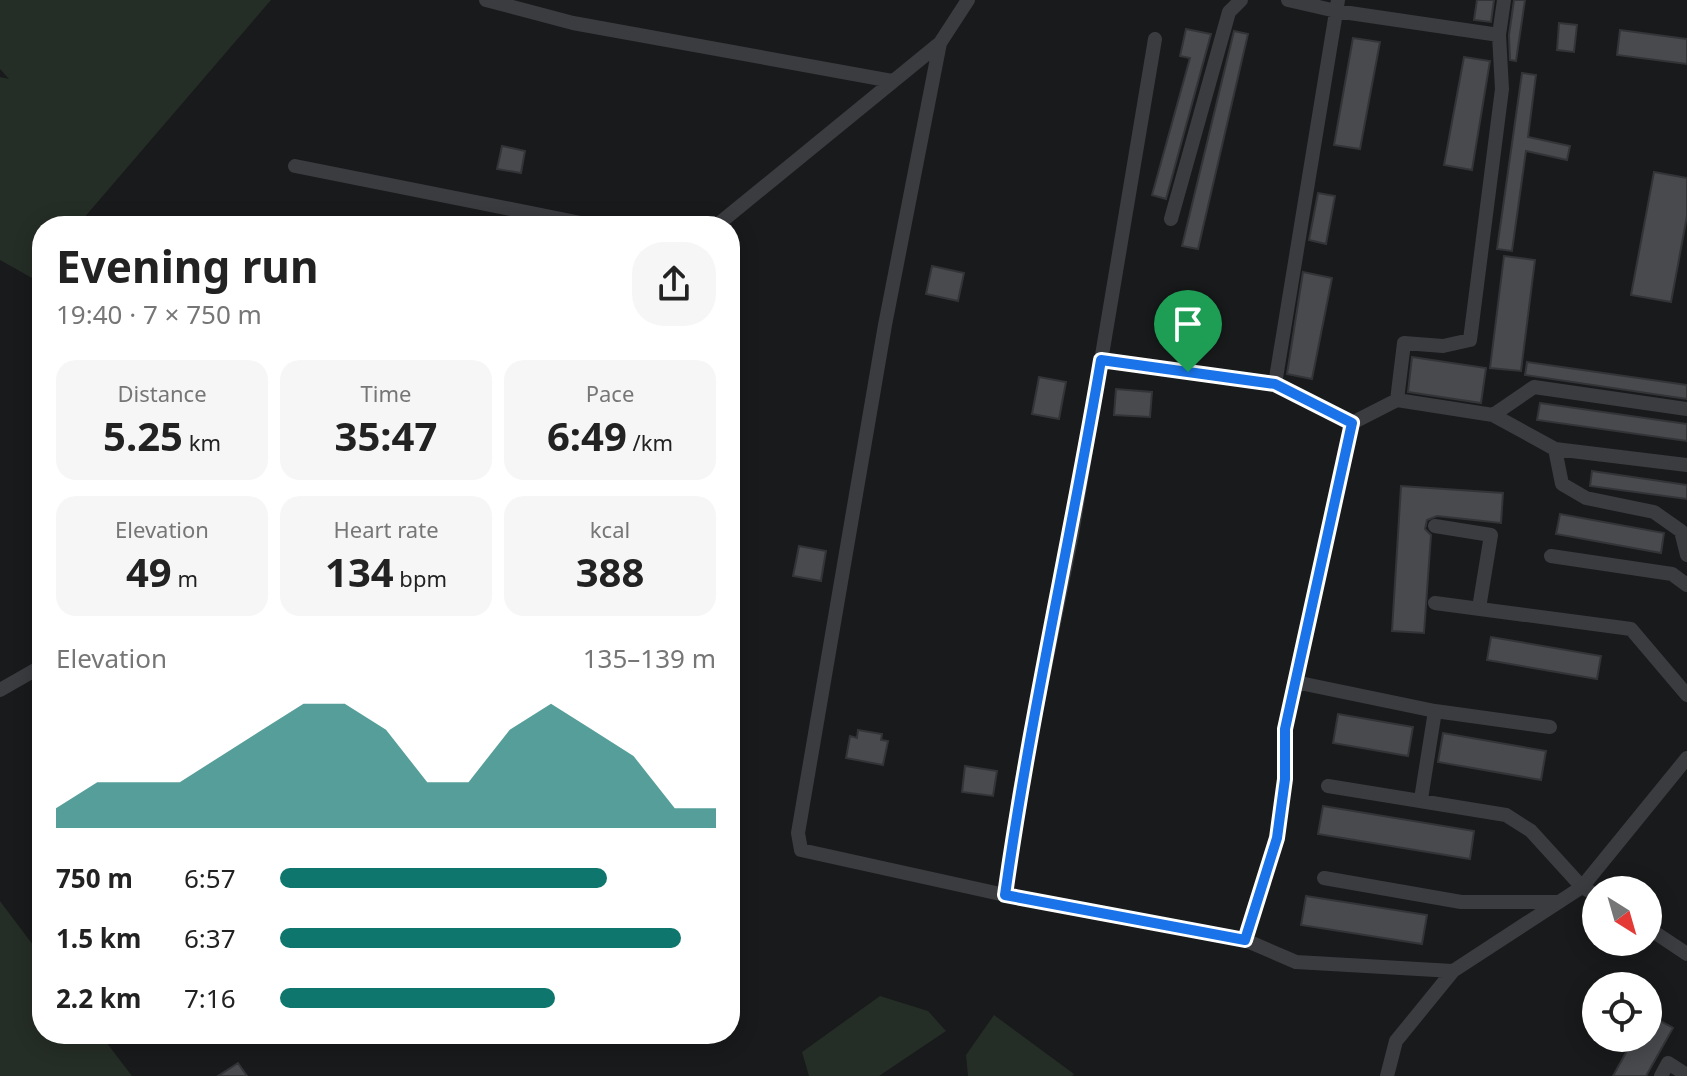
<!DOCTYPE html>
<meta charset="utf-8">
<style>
:root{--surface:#fff;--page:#f6f6f6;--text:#222;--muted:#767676;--accent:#0f766e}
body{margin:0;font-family:"Noto Sans",sans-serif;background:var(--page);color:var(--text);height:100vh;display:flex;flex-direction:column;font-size:30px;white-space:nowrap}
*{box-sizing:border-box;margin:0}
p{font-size:26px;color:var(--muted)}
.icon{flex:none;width:44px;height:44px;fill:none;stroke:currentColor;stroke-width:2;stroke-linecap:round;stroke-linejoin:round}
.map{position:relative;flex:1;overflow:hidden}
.panel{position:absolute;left:32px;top:216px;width:708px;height:828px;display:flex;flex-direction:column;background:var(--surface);border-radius:32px;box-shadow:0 4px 20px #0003}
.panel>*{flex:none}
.needle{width:52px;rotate:143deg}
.tools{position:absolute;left:1582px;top:876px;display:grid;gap:16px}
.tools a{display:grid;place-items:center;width:80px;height:80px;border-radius:50%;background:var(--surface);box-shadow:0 4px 20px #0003;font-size:40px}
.pin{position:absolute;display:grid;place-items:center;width:68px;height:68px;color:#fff;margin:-82px -34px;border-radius:50% 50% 50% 0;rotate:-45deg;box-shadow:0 0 8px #0007}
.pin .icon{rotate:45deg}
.round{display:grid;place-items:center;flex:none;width:84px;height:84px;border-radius:32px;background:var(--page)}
.headline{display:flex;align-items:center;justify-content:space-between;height:136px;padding:0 24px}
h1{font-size:44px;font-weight:700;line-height:60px}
.stats{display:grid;grid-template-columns:repeat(3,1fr);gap:12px;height:136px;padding:8px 24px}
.stats div{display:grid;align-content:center;border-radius:20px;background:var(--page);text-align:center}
.stats b{font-size:40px;font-weight:700}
.stats small{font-size:22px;font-weight:400}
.stats p{font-size:22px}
.chart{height:224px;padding:16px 24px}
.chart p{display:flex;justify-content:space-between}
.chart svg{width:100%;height:144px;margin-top:8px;fill:var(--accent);opacity:.7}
ul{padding:0 24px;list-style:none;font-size:26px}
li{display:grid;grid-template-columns:128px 96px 1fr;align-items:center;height:60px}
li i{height:20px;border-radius:10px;background:var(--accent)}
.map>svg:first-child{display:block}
</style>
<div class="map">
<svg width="1687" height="1076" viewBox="0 0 1687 1076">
<rect width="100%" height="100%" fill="#191a1b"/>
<path fill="#252e26" d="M0,0H271L77,226H42V266L32,278L0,260V77L9,79L0,69Z
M0,901L42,957V1034H100L132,1076H0Z
M880,996L928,1011L946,1031L879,1076H809L802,1052Z
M994,1015L1074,1074L1072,1076H968L966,1055Z"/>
<path fill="#484a4e" stroke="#333437" stroke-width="2" d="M1477,0H1494L1491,22L1474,20Z
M1514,0H1525L1516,61L1510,60L1509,35Z
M1559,23L1577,25L1574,52L1557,50Z
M1186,29L1211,34L1166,199L1152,195L1190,58L1180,56Z
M1620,30L1687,39V64L1617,55Z
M1234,31L1248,34L1198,249L1182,246Z
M1353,38L1380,42L1360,149L1334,145Z
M1464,57L1490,61L1472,170L1444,165Z
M1522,73L1536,75L1528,137L1570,146L1567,160L1526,151L1512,251L1497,249Z
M502,146L525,151L521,173L497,169Z
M1654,172L1687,178V216L1671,302L1631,295Z
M1318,193L1335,196L1326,244L1309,240Z
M1504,256L1535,260L1521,371L1490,368Z
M932,266L964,273L958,301L926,294Z
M1303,272L1332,278L1312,379L1287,374Z
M1412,357L1486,368L1481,403L1408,392Z
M1527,362L1687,385V399L1525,375Z
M1039,377L1066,382L1059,419L1032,414Z
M1116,389L1152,392L1150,417L1114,415Z
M1540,403L1687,424V441L1537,420Z
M1592,471L1687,485V499L1590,486Z
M1401,486L1503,493L1501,523L1437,516L1427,520L1425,529L1431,535L1424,633L1392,631Z
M1560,514L1664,533L1661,553L1556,534Z
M799,546L826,551L821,581L793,576Z
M1491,637L1601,656L1597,679L1487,660Z
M1338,714L1413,727L1408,756L1333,743Z
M858,730L882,734L881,740L888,741L883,765L846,758L850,736L857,738Z
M1443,733L1546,751L1541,780L1438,762Z
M965,766L997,771L993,796L962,792Z
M1323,806L1474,831L1470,859L1318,834Z
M1306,896L1427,915L1422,944L1301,925Z
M1648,1014L1673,1028L1646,1076H1613L1634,1038H1648Z
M238,1063L247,1076H218Z"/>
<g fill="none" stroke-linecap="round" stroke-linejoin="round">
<path stroke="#3a3c40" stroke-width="14" d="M486,0L573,23L892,81
M1288,0L1336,11L1499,35
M1338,0L1275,384L1352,423L1397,400L1404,343L1443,346L1470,340L1502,89L1499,35L1504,0
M940,43L885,325L798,833L801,850L1005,895L1245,940L1296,962L1453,971
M295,166L596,226
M1171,219L1229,12L1241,0
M716,226L940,43L968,0
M1101,360L1275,384
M1397,400L1493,415L1555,449L1687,465
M1493,415L1534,387L1687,409
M1555,449L1562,484L1586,498L1654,512L1681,531L1687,555
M1435,526L1491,535L1479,608
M1551,556L1672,574L1687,585
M1435,603L1631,629L1687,695
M1295,682L1435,711L1550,727
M0,690L42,666
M1328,786L1506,815L1531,831L1582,887L1453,971L1396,1041L1387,1076
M1421,799L1435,711
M1324,878L1461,902H1558
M1005,895L1020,790L1072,534L1155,39
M1596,895L1582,887L1687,758
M41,911L42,910
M1648,928L1687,954
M1245,940L1277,838L1285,779V729L1352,423
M1661,1076L1668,1063L1687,1075"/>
</g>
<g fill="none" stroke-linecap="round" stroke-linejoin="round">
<defs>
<path id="route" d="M1101,360L1275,384L1352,423L1285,729V779L1277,838L1245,940L1005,895C1030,716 1071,539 1101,360Z"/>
</defs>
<use href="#route" stroke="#fff" stroke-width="16"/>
<use href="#route" stroke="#1a73e8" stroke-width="10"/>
</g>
</svg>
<div class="tools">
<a><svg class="needle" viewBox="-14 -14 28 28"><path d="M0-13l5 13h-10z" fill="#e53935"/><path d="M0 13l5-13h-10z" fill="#767676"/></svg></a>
<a><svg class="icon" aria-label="locate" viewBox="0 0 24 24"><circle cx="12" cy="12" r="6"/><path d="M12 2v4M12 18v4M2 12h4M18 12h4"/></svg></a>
</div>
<div class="pin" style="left:1188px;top:372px;background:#1e9e55"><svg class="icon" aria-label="arrive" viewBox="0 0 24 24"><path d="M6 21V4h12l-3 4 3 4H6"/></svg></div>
<section class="panel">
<div class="headline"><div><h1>Evening run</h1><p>19:40 · 7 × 750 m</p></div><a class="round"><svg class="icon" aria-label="share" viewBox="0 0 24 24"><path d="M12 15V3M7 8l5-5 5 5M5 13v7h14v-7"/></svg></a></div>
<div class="stats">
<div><p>Distance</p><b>5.25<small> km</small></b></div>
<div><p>Time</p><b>35:47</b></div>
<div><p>Pace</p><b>6:49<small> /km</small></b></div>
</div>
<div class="stats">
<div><p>Elevation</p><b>49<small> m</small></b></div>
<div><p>Heart rate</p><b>134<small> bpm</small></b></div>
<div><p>kcal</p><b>388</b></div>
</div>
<div class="chart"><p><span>Elevation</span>135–139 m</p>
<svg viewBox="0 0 160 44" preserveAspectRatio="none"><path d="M0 44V38L10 30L20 30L30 30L40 22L50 14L60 6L70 6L80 14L90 30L100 30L110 14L120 6L130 14L140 22L150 38L160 38V44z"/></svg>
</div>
<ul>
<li><b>750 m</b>6:57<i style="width:75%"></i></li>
<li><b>1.5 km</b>6:37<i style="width:92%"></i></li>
<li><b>2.2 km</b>7:16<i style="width:63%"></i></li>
</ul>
</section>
</div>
